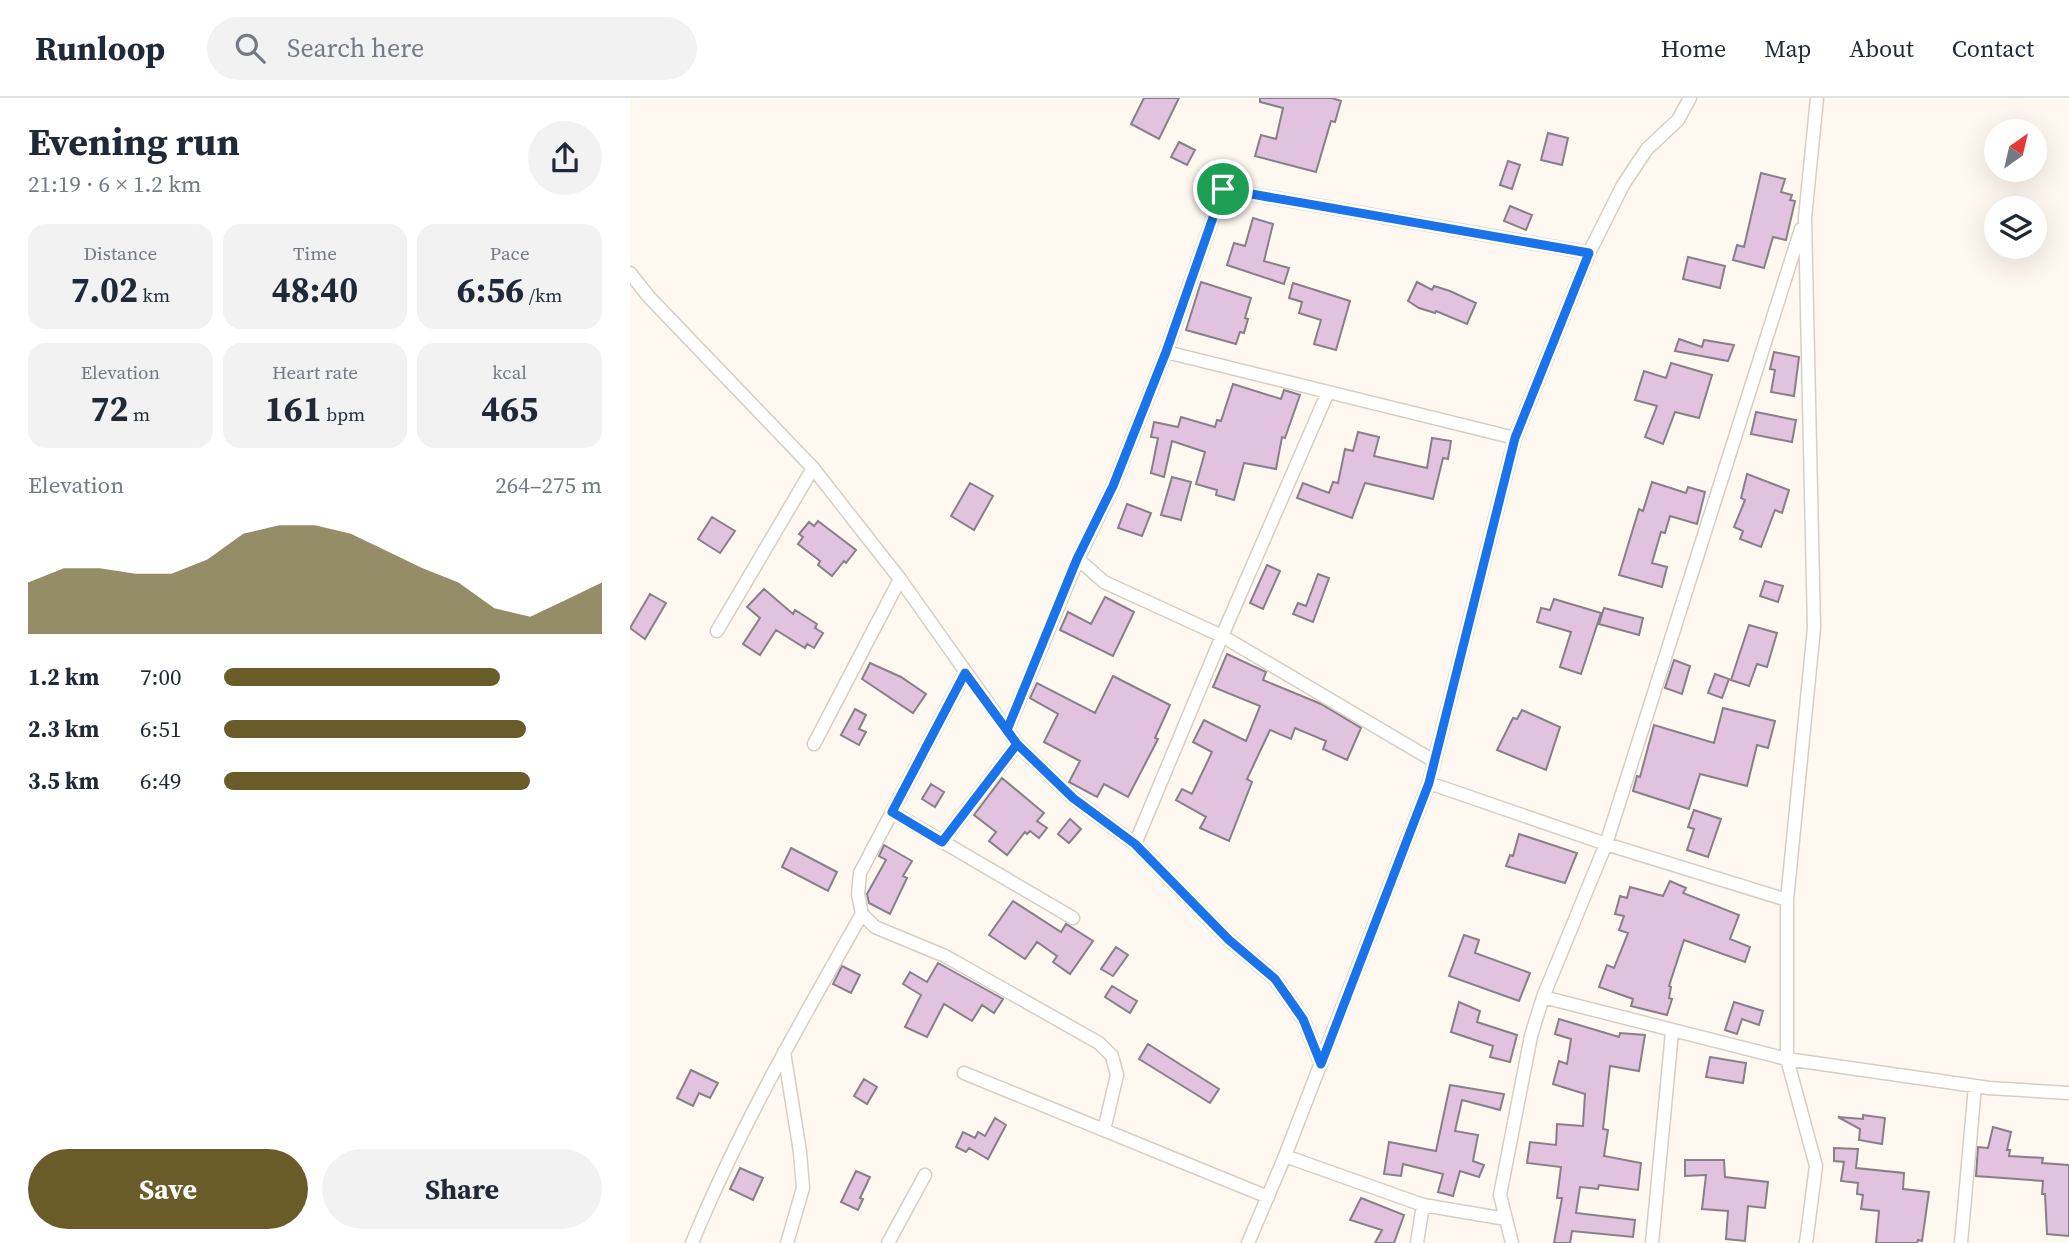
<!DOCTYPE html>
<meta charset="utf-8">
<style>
:root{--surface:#fff;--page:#f2f2f3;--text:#1f2937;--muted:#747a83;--line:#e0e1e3;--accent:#695c29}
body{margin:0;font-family:"Source Serif 4",serif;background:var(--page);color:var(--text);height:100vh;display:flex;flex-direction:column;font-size:26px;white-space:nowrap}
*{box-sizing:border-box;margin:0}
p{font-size:23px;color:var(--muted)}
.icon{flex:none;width:38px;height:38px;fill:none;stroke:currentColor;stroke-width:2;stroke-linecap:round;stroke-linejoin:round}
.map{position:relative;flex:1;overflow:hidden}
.panel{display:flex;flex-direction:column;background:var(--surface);width:630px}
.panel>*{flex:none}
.needle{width:46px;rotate:34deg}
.tools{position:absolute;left:1354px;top:21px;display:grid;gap:14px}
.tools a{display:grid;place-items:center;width:63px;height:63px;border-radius:50%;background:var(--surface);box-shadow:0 7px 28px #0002;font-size:35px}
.pin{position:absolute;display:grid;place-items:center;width:60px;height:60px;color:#fff;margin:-30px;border:4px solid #fff;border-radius:50%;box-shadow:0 2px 7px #0007}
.round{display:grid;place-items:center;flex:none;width:74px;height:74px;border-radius:37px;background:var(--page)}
.headline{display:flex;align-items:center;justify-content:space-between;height:119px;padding:0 28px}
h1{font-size:38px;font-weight:700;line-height:52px}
.metrics{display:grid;grid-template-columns:repeat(3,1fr);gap:10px;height:119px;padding:7px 28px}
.metrics div{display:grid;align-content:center;border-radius:18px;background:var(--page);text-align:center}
.metrics b{font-size:35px;font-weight:700}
.metrics small{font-size:19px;font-weight:400}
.metrics p{font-size:19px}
.chart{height:196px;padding:14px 28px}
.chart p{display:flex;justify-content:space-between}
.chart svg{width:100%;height:126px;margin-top:7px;fill:var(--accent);opacity:.7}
.cta{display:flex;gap:14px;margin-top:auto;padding:14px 28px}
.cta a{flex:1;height:80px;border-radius:42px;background:var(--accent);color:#fff;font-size:28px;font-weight:700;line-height:80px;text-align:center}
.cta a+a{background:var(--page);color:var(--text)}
ul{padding:0 28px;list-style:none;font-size:23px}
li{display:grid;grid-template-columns:112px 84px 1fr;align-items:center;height:52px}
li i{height:18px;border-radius:9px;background:var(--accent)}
header{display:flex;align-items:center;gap:42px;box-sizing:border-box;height:98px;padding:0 35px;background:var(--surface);border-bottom:2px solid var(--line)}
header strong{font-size:33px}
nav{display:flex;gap:38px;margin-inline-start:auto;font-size:24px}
.search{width:490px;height:63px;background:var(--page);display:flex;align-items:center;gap:18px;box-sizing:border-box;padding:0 24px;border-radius:38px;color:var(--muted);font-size:26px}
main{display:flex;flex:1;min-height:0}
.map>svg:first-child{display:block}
</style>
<header>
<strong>Runloop</strong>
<div class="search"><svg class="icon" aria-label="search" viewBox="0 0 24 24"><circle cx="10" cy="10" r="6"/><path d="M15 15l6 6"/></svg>Search here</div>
<nav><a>Home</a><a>Map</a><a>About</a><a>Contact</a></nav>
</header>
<main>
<section class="panel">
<div class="headline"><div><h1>Evening run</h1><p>21:19 · 6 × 1.2 km</p></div><a class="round"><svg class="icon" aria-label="share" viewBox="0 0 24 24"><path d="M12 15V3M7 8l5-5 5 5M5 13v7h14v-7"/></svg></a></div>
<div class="metrics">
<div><p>Distance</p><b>7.02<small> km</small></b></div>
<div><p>Time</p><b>48:40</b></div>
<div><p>Pace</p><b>6:56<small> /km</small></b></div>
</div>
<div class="metrics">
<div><p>Elevation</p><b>72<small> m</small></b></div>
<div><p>Heart rate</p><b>161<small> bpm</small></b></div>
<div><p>kcal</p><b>465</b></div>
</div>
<div class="chart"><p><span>Elevation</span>264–275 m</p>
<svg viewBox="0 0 160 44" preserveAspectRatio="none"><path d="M0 44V26L10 21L20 21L30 23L40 23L50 18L60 9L70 6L80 6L90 9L100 15L110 21L120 26L130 35L140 38L150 32L160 26V44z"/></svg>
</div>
<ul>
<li><b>1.2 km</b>7:00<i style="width:73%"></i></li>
<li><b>2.3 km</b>6:51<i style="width:80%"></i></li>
<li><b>3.5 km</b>6:49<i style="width:81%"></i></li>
</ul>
<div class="cta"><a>Save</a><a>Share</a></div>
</section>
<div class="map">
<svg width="1439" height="1145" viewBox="0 0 1439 1145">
<rect width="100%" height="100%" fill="#fff8f0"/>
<path fill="#e1c2df" stroke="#887f88" stroke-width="2" d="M514,0H549L529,41L501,26Z
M630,0H702L711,3L705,24L701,23L686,74L625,58L631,37L646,41L653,10L630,4Z
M918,35L938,40L932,67L911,62Z
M549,44L565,52L557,67L541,59Z
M878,63L890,67L882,91L870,87Z
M1131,75L1155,81L1151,94L1162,97L1160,102L1165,103L1156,142L1143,139L1134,170L1103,162L1107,147L1114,149Z
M880,108L902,117L896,132L874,123Z
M623,120L643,126L634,163L659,170L654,186L597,167L604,145L615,148Z
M1058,159L1095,168L1090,190L1053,181Z
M571,184L621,200L615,220L618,221L614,235L610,234L606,246L556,232Z
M787,184L802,192L804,188L820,193L846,205L837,226L806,213L805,215L789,210L778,203Z
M663,185L720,203L706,252L684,246L691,222L669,215L672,204L659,200Z
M1049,241L1072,249L1074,242L1104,247L1098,263L1045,253Z
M1144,254L1169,259L1164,298L1141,294L1145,272L1140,271Z
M1041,265L1082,277L1069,320L1045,314L1033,346L1015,339L1027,308L1005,302L1014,273L1036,280Z
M603,286L651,301L654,292L670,297L655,340L652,339L646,371L614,365L604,402L586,397L587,392L566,386L575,354L542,343L534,379L521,375L528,340L521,339L524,324L548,329L551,319L585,329L587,322L591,323Z
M1126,314L1166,322L1162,344L1121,336Z
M728,334L749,339L744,358L797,370L802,340L821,343L818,361L813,360L803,401L735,385L722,420L667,400L673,385L699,395L703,384L708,385L715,351L723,353Z
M1117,376L1159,392L1152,415L1145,412L1131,449L1110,441L1113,433L1104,429L1115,402L1111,400Z
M542,379L561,384L551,422L531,417Z
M1022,384L1056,395L1058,389L1075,394L1067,426L1040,418L1035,435L1031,434L1022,465L1037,469L1032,489L989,477L1009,411L1013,413Z
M340,385L363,398L344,432L321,418Z
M497,406L521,415L512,438L488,430Z
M82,419L105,433L90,455L68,441Z
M188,423L226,452L216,465L214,463L202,478L188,467L190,463L168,446L173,439L169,436L179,424L184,428Z
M637,467L650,473L633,511L620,505Z
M688,476L699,480L683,524L663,516L668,505L676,508Z
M1135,483L1153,488L1148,504L1130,498Z
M134,491L163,516L165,512L187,526L185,530L193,535L184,550L177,546L175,550L146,532L130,557L113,546L130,520L117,509Z
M20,496L36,505L15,541L0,530Z
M475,499L504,514L483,558L430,532L438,514L461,526Z
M924,501L971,515L951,576L930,569L941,534L907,524L911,510L920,512Z
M974,510L1013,520L1009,537L969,526Z
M1119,527L1147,535L1137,569L1127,566L1119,588L1101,582Z
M597,556L636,574L633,582L691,606L731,630L717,662L693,651L696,643L665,630L661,641L640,632L617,681L622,684L599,743L570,730L576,719L546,702L552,691L562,696L582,654L563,644L574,622L616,643L630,608L583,589Z
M1044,562L1060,568L1052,596L1035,590Z
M240,565L271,579L296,596L283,615L232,581Z
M1085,576L1099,581L1092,600L1078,595Z
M483,578L540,607L525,640L528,641L498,699L474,686L467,699L439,684L450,663L414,644L428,616L400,600L407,585L465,615Z
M1093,610L1145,623L1138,650L1127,647L1117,688L1070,676L1059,711L1003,693L1007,678L1010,679L1024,627L1084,645Z
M225,611L236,617L229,631L236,634L229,647L211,637Z
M892,612L930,629L916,672L867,652L883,620L887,621Z
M372,680L414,715L407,723L417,730L409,740L400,733L397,736L395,734L377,757L359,743L366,734L344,717Z
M301,686L314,694L305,709L292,701Z
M1064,712L1091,721L1078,759L1057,752L1064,731L1058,729Z
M440,721L451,731L439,745L428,736Z
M889,736L947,755L935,785L876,768L880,757L883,758Z
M254,747L282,763L273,778L277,780L260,816L239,805L237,796L256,762L249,758Z
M161,750L207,774L198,793L152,769Z
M1040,783L1056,790L1053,795L1109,817L1100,841L1120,849L1115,864L1054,842L1039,888L1041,889L1039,900L1042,901L1037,917L1001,908L1003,901L969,889L977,867L984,870L998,835L989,832L994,818L985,816L990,798L997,800L1000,789L1033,798Z
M383,803L431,834L436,826L463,843L440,876L423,864L427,858L407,844L395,861L359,837Z
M834,837L849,842L845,855L900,875L889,903L819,878Z
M486,849L498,857L483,878L471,871Z
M308,865L373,901L364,915L352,907L342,923L314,906L297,939L275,929L291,897L273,886L280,874L297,884Z
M212,868L230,877L221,895L203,886Z
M482,888L507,903L500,915L475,899Z
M829,904L850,913L847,924L887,937L880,964L860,959L863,948L821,934Z
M1104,904L1133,913L1129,927L1112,921L1107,936L1095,932Z
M929,921L989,939L990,935L1015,937L1009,973L980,968L973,1031L978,1032L974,1058L1011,1065L1008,1092L969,1087L968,1091L950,1089L946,1115L1005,1122L1003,1139L942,1133L940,1145H924L932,1100H927L931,1069L897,1065L900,1044L926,1047L927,1026L953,1028L955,996L923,986L929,963L937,966L941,941L925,936Z
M518,946L589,991L580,1005L509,961Z
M1080,959L1116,965L1113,985L1076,979Z
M61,972L88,985L80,1000L69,995L63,1008L47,1000Z
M234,981L247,989L237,1006L224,998Z
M820,987L874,996L870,1012L832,1002L825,1033L848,1037L843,1063L854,1067L849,1079L830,1073L823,1098L808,1094L813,1076L773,1066L771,1078L754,1076L759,1044L806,1053Z
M1233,1017L1255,1020L1252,1046L1229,1042L1230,1031L1208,1019L1233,1021Z
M365,1020L376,1027L358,1061L339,1050L336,1054L326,1049L333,1034L345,1040L348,1034L355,1038Z
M1363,1029L1381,1034L1377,1052H1380L1379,1058L1413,1060L1412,1065L1439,1067V1138L1417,1136L1415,1096H1412L1413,1083L1346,1078L1348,1049L1358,1050Z
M1204,1050L1228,1051L1226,1070L1274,1075L1273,1091L1299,1094L1292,1143L1288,1142L1287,1145H1246L1249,1113L1231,1111L1233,1097L1227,1096L1228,1085L1211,1083L1214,1064L1204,1063Z
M1055,1062H1094L1095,1079L1138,1084L1135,1110L1118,1108L1115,1143L1096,1141L1098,1113L1072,1111L1076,1077L1055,1078Z
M110,1070L133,1080L123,1102L100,1091Z
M226,1073L240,1079L230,1100L233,1101L228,1112L211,1104Z
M731,1100L774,1117L764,1145H745L752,1132L720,1122Z"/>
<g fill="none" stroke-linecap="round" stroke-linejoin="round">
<defs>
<path id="street" d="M0,175L19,199L183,370L270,481L387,646L443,700L505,746
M536,254L885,340
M448,461L474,484L592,538L804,663
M87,533L183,370
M335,575L230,775L228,796L232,816L245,829L315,858L469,945L482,958L487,977L474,1032
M377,632L448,461L483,388L536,254L593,91L959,155
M184,646L270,481
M799,685L976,746L1157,802
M262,714L443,820
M312,744L387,646
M913,899L1157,961L1359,990L1439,995
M154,954L170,1054L173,1090L157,1145
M691,966L673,921L645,881L599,842L505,746L592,538L698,294
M334,975L638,1099
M655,1058L793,1107L876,1121
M62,1145C109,1031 171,923 232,816
M258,1145L295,1077
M618,1145L655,1058L799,685L885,340L959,155L993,87L1017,51L1048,22L1060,0
M787,1145L793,1107
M882,1145L870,1097L901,938L913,899L976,746L1171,131
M1022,1145L1042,934
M1176,1145L1186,1068L1157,961V802L1184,530L1175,120L1187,0
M1331,1145L1345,988"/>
</defs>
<use href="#street" stroke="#d6cec4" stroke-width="15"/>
<use href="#street" stroke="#fff" stroke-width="12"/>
</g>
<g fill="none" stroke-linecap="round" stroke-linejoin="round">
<defs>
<path id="route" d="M593,91L536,254L483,388L447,461L377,632L387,646L312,744L262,714L335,575L387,646L443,700L505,746L599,842L645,881L673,921L691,966L799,685L885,340L959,155L593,91"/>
</defs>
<use href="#route" stroke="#fff" stroke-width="14"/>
<use href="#route" stroke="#1a73e8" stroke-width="9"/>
</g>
</svg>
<div class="tools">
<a><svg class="needle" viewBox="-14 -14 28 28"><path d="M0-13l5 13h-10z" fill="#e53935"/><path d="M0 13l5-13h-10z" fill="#747a83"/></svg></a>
<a><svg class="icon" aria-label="layers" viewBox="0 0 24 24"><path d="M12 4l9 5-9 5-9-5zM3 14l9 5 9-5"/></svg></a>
</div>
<div class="pin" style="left:593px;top:91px;background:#1e9e55"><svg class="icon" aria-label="arrive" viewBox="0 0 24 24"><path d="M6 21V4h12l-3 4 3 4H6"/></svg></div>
</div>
</main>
